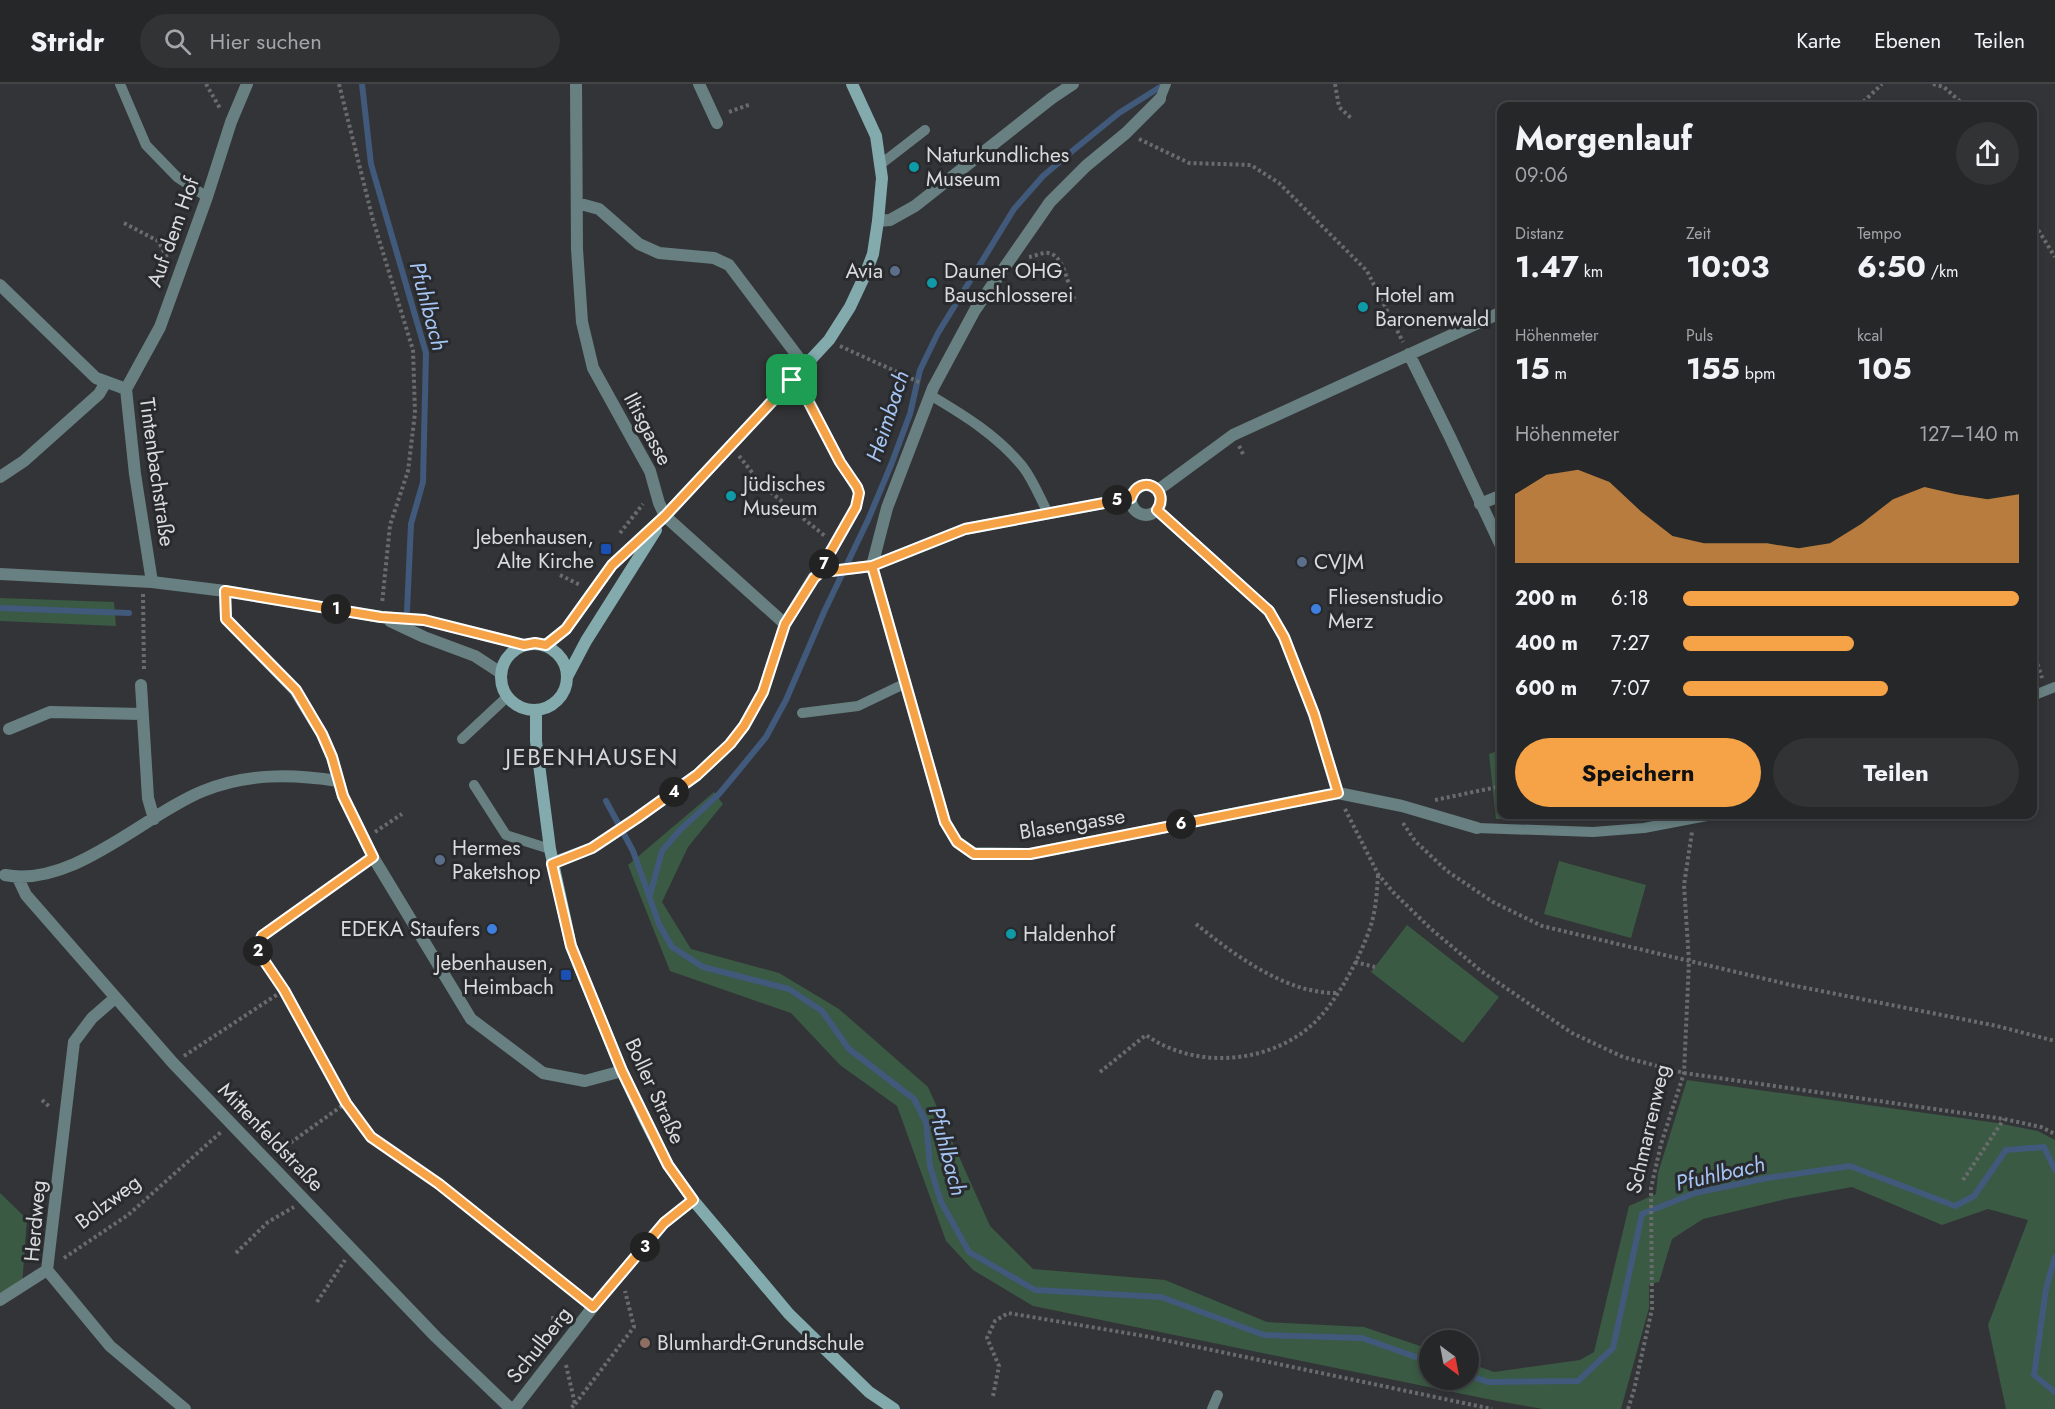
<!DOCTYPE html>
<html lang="de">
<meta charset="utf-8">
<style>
:root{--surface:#262729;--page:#323335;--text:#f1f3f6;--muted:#a4a5a8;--line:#424446;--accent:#f6a247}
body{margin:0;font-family:Jost,sans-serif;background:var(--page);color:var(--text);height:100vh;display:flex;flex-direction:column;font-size:22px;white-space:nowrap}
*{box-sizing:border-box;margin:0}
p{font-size:20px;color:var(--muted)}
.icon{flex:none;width:33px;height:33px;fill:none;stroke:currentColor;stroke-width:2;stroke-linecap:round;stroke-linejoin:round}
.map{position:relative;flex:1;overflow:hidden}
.drawer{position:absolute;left:1497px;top:18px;width:540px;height:717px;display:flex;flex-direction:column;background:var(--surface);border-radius:12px;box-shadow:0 3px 9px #0003,0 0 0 2px var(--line)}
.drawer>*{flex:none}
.needle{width:39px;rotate:148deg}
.controls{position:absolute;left:1419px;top:1246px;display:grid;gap:12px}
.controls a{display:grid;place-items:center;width:60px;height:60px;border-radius:50%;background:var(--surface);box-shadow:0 3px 9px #0003,0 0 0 2px var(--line);font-size:30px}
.pin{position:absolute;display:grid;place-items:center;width:51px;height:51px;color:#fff;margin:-26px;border-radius:12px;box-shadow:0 3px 9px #0006}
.km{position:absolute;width:30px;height:30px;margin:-15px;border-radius:50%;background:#222;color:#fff;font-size:16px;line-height:30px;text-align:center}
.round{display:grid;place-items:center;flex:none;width:63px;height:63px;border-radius:32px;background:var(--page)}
.headline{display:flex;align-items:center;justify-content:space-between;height:102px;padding:0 18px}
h1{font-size:33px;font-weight:700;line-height:45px}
.figures{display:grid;grid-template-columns:repeat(3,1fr);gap:9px;height:102px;padding:6px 18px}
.figures div{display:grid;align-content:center}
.figures b{font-size:30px;font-weight:700}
.figures small{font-size:16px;font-weight:400}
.figures p{font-size:16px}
.chart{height:168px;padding:12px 18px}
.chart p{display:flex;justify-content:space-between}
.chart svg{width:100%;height:108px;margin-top:6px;fill:var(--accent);opacity:.7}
.button{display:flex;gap:12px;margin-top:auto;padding:12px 18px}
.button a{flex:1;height:69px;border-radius:36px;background:var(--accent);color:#111;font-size:24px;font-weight:700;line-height:69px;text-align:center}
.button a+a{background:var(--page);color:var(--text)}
ul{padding:0 18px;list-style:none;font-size:20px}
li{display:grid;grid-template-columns:96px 72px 1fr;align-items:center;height:45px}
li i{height:15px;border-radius:8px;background:var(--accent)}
header{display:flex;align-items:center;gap:36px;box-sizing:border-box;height:84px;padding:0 30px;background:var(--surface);border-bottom:2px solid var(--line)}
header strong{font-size:28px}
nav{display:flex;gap:33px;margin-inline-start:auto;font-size:21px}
.search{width:420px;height:54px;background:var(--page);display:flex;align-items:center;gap:15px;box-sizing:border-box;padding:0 21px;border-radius:33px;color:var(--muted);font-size:22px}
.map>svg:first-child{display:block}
</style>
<header>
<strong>Stridr</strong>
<div class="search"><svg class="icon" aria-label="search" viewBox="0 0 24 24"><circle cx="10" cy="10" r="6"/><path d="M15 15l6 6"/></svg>Hier suchen</div>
<nav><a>Karte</a><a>Ebenen</a><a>Teilen</a></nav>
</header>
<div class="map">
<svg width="2055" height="1325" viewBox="0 0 2055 1325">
<rect width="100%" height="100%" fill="#333437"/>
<path fill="#3a5a43" d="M0,514L114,518L116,542L0,537Z
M1501,666L1502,730L1589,731L1563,733L1496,735L1489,670Z
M714,708L723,720L688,763L662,818L691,865L779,889L839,925L928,1003L990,1142L1033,1185L1165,1196L1267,1238L1364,1243L1429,1265L1430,1296H1468L1469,1279L1494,1288L1580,1276L1594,1268L1629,1122L1656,1110L1658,1089L1687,996L1997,1039L2038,1047L2055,1056V1325H2006L1988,1241L2028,1136L1988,1125L1942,1141L1852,1103L1786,1115L1703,1135L1672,1155L1659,1198L1649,1200V1224L1621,1325H1543L1497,1317L1033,1222L973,1186L946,1157L897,1022L840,981L791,929L670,887L628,781Z
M1559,777L1646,801L1631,854L1544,830Z
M1407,841L1499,913L1463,959L1371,888Z
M0,1109L27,1135L22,1202L0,1216Z"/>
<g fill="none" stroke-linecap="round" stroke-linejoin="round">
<path stroke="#41597b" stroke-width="6" d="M362,0L371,80L426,269L423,398L411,440L407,527
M0,524L129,529
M606,717L633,767L659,840L672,863L703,883L789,905L822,927L849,965L914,1015L926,1038L930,1082L941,1118L969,1168L1035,1206L1161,1213L1264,1251L1362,1254L1430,1278
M650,811L662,767L680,746L719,710L739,686L766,653L786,616L824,528L868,436L891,381L910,330L920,286L938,249L1014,125L1043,92L1076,64L1119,29L1165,0
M2055,1173L2046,1205L2034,1291L2055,1308
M1468,1291L1488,1298L1578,1297L1613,1264L1642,1130L1695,1109L1767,1094L1850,1082L1955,1122L1974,1112L2006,1066L2044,1063L2055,1086"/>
<path stroke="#6a6b6d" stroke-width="4" stroke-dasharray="3 3" stroke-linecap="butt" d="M206,0L221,26
M339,0L373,136L413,266L415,329L408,387L390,441L382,520
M1335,0L1339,23L1352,35
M1933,0L1944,3L1965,22
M1859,22L1882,0
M729,28L751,20
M1139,55L1189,79L1251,81L1279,99L1367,187L1403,258
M2032,136L2055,173
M124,139L158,157L168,175
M1029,173C1034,172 1039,170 1044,169C1065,166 1067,204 1076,218
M1498,259L1502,267
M840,262L921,299
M1239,362L1244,372
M739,372L763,402L825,452
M620,449L643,420
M560,491L580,501
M143,510L144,587
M2032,563L2042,594
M1435,716L1502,702
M1345,725L1378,790L1393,808L1430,844L1481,887L1572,949L1623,973L1684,989L2004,1035L2041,1043L2055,1050
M1403,739L1415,757L1447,787L1493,818L1542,842L1791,901L1997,942L2055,957
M375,748L402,730
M363,780L262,852L257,866L284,906L346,1019L371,1053L439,1100L582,1214
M1196,840C1233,870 1286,910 1337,909
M1355,878L1375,883
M184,972L284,906
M1100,988L1146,951C1195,986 1269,980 1313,940C1337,918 1361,872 1371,841C1376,825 1377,807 1378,791
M42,1016L51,1024
M276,1069L346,1019
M1963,1096L2004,1035
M236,1169L268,1138L294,1123
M64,1174L128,1131L221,1048
M317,1218L345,1176
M551,1234H567
M566,1281L575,1320L570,1325
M993,1312L999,1282L987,1254L995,1237L1008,1229L1150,1253L1492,1325
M575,1320L634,1243L625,1207
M1628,1325L1634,1306L1652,1225L1651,1104L1661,1060L1684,989L1689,877L1684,801L1692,748"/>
<path stroke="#688082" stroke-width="10" d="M120,0L146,61L177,93L207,113
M1160,15L1166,0
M881,80L925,46
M792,296L804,308L840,378L859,409C858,432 830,463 822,487
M930,311C964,331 998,352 1023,383C1033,396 1040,414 1048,429
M2032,612L2055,603
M802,629L858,622L906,599
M462,655L507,613
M474,701L506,751L550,765
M1477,744L1593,748L1644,744L1717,730
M1212,1325L1218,1311"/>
<path stroke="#688082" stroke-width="12" d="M576,0L577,165L582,238L593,284L650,387L659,419L665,432L785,540
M699,0L717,39
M577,119L599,125L639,160L659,169L714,174L729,181L805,282
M878,137L890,136L915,122L1052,14L1073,0
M0,201L96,294L126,305
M1409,270L1450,353L1502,464
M126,305L160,243L207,113L231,38L247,0
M126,305L135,390L152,498
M0,393L24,377L99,310L106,298
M1131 416a15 15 0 1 1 30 0a15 15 0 1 1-30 0Z
M1158,406L1233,351L1502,228
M1480,420L1502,411
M1157,426L1269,527L1284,553L1314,630L1338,709
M872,482L945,738L957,758L973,769L1030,770L1338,709L1402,722L1477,744
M872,482L887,424L933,304L975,226L1050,118L1086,82L1126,49L1160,15
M225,507L226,535L295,606L322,650L332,673L343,712L373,773L471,935L543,989L585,997L622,987
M141,601L148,714L154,735
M9,645L50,628L142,630
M552,779L592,764L637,734L697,691L730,660L744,642L763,608L785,540L814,493L822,487H831L872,482L965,445L1131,414
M5,791C73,804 144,731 203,707C247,689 292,690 338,697
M18,794L26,811L173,979L436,1253L511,1325
M115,914L92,934L74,958L47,1186L110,1262L185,1325
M0,1216L47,1186
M514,1325L593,1223L664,1139L693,1116"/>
<path stroke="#688082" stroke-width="12" d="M0,490L152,498L225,507L381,533L425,536L524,561
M390,537L424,553L475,572L501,589"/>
<path stroke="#83abae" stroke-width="12" d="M501 593a33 33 0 1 1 66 0a33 33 0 1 1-66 0Z
M546,561L566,545L612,481L665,432L829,256L850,223L865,191L873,170L878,137L882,94L876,52L852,0
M567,593L586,557L656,446
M536,626V657L550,765L571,862L622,987L645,1036L668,1081L693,1116L789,1230L869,1308L894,1325"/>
</g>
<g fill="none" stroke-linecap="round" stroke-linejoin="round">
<defs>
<path id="route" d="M792,296L665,432L612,481L566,545L546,561L535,559L524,561L424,536L381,533L225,507L226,535L296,606L322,650L332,673L343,712L373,773L262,852L257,866L284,906L346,1019L371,1053L439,1100L593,1223L664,1139L693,1116L668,1081L622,987L571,862L552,780L592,764L637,734L697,691L730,660L744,642L763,608L785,540L814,494L822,487H831L872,482L965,445L1131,414C1140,388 1171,405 1157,426L1269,527L1284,553L1314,630L1338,709L1030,770H974L957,758L945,738L872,482L831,487H822L827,474L856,423L859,409L857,403L840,378L804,309L792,296"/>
</defs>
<use href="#route" stroke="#fff" stroke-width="12"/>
<use href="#route" stroke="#f6a247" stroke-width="8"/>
</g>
<g fill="#0f9aa8" stroke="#292a2d" stroke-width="2">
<circle cx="914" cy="83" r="6"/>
<circle cx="932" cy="199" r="6"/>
<circle cx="1363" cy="223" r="6"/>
<circle cx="731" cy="412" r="6"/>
<circle cx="1011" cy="850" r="6"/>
</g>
<g fill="#5c6f8a" stroke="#292a2d" stroke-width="2">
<circle cx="895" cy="187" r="6"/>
<circle cx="1302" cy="478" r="6"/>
<circle cx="440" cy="776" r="6"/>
</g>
<g fill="#1a4fb4" stroke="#292a2d" stroke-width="2">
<rect x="600" y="459" width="12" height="12" rx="3"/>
<rect x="560" y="885" width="12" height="12" rx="3"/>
</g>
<g fill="#3f7fe0" stroke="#292a2d" stroke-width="2">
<circle cx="1316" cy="525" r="6"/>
<circle cx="492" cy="845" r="6"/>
</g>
<circle fill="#8d6e63" stroke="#292a2d" stroke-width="2" cx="645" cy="1259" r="6"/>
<g text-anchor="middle" stroke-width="6" stroke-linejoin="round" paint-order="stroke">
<g font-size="21" fill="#dadbdc" stroke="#292a2d" text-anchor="start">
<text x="926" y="78">Naturkundliches<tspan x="926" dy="24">Museum</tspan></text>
<text x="883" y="194" text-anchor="end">Avia</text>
<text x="944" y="194">Dauner OHG<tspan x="944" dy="24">Bauschlosserei</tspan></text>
<text x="1375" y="218">Hotel am<tspan x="1375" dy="24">Baronenwald</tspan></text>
<text x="743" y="407">Jüdisches<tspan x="743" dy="24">Museum</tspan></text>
<text x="594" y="460" text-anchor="end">Jebenhausen,<tspan x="594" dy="24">Alte Kirche</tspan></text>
<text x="1314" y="485">CVJM</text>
<text x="1328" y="520">Fliesenstudio<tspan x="1328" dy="24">Merz</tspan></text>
<text x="452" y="771">Hermes<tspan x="452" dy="24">Paketshop</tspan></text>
<text x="480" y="852" text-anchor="end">EDEKA Staufers</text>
<text x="1023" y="857">Haldenhof</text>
<text x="554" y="886" text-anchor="end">Jebenhausen,<tspan x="554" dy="24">Heimbach</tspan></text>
<text x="657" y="1266">Blumhardt-Grundschule</text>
</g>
<g font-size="21" fill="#dadbdc" stroke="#292a2d">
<text transform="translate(173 148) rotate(-70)" y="7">Auf dem Hof</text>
<text transform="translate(648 345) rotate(62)" y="7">Iltisgasse</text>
<text transform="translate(157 388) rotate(82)" y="7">Tintenbachstraße</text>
<text transform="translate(1072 740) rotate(-9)" y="7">Blasengasse</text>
<text transform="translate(655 1007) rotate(65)" y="7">Boller Straße</text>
<text transform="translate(1648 1045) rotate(-77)" y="7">Schmarrenweg</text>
<text transform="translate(271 1053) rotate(46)" y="7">Mittenfeldstraße</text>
<text transform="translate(108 1118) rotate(-37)" y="7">Bolzweg</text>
<text transform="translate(35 1137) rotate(-85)" y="7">Herdweg</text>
<text transform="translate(539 1261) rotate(-52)" y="7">Schulberg</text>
</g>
<g font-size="22" font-style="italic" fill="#a5c5f4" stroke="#292a2d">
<text transform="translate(429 222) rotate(75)" y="8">Pfuhlbach</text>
<text transform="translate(887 332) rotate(-72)" y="8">Heimbach</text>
<text transform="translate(948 1067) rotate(75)" y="8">Pfuhlbach</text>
<text transform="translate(1720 1089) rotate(-13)" y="8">Pfuhlbach</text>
</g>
<g font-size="24" letter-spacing="1.5" fill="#d4d6d9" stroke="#292a2d">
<text x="592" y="681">JEBENHAUSEN</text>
</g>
</g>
</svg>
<div class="controls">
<a><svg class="needle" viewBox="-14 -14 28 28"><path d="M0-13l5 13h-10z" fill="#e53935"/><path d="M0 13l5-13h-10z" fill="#a4a5a8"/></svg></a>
</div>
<div class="pin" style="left:792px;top:296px;background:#1e9e55"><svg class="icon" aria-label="arrive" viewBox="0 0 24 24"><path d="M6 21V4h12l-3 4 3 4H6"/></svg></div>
<b class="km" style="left:336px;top:525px">1</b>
<b class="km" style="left:258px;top:867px">2</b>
<b class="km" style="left:645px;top:1163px">3</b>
<b class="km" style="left:674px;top:708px">4</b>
<b class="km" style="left:1117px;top:416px">5</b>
<b class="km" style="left:1181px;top:740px">6</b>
<b class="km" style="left:824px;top:480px">7</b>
<section class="drawer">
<div class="headline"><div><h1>Morgenlauf</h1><p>09:06</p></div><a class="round"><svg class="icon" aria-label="share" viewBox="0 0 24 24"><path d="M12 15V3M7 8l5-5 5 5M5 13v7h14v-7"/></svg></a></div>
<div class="figures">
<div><p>Distanz</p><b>1.47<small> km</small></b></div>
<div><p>Zeit</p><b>10:03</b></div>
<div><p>Tempo</p><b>6:50<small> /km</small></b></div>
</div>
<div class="figures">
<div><p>Höhenmeter</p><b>15<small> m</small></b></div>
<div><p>Puls</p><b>155<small> bpm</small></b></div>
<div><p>kcal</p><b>105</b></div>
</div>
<div class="chart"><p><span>Höhenmeter</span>127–140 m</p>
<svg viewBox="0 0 160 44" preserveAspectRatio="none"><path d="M0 44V16L10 8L20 6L30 11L40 23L50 33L60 36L70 36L80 36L90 38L100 36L110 28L120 18L130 13L140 16L150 18L160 16V44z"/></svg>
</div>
<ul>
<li><b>200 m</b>6:18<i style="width:100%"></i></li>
<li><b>400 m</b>7:27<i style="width:51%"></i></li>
<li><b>600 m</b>7:07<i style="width:61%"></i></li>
</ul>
<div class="button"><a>Speichern</a><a>Teilen</a></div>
</section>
</div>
